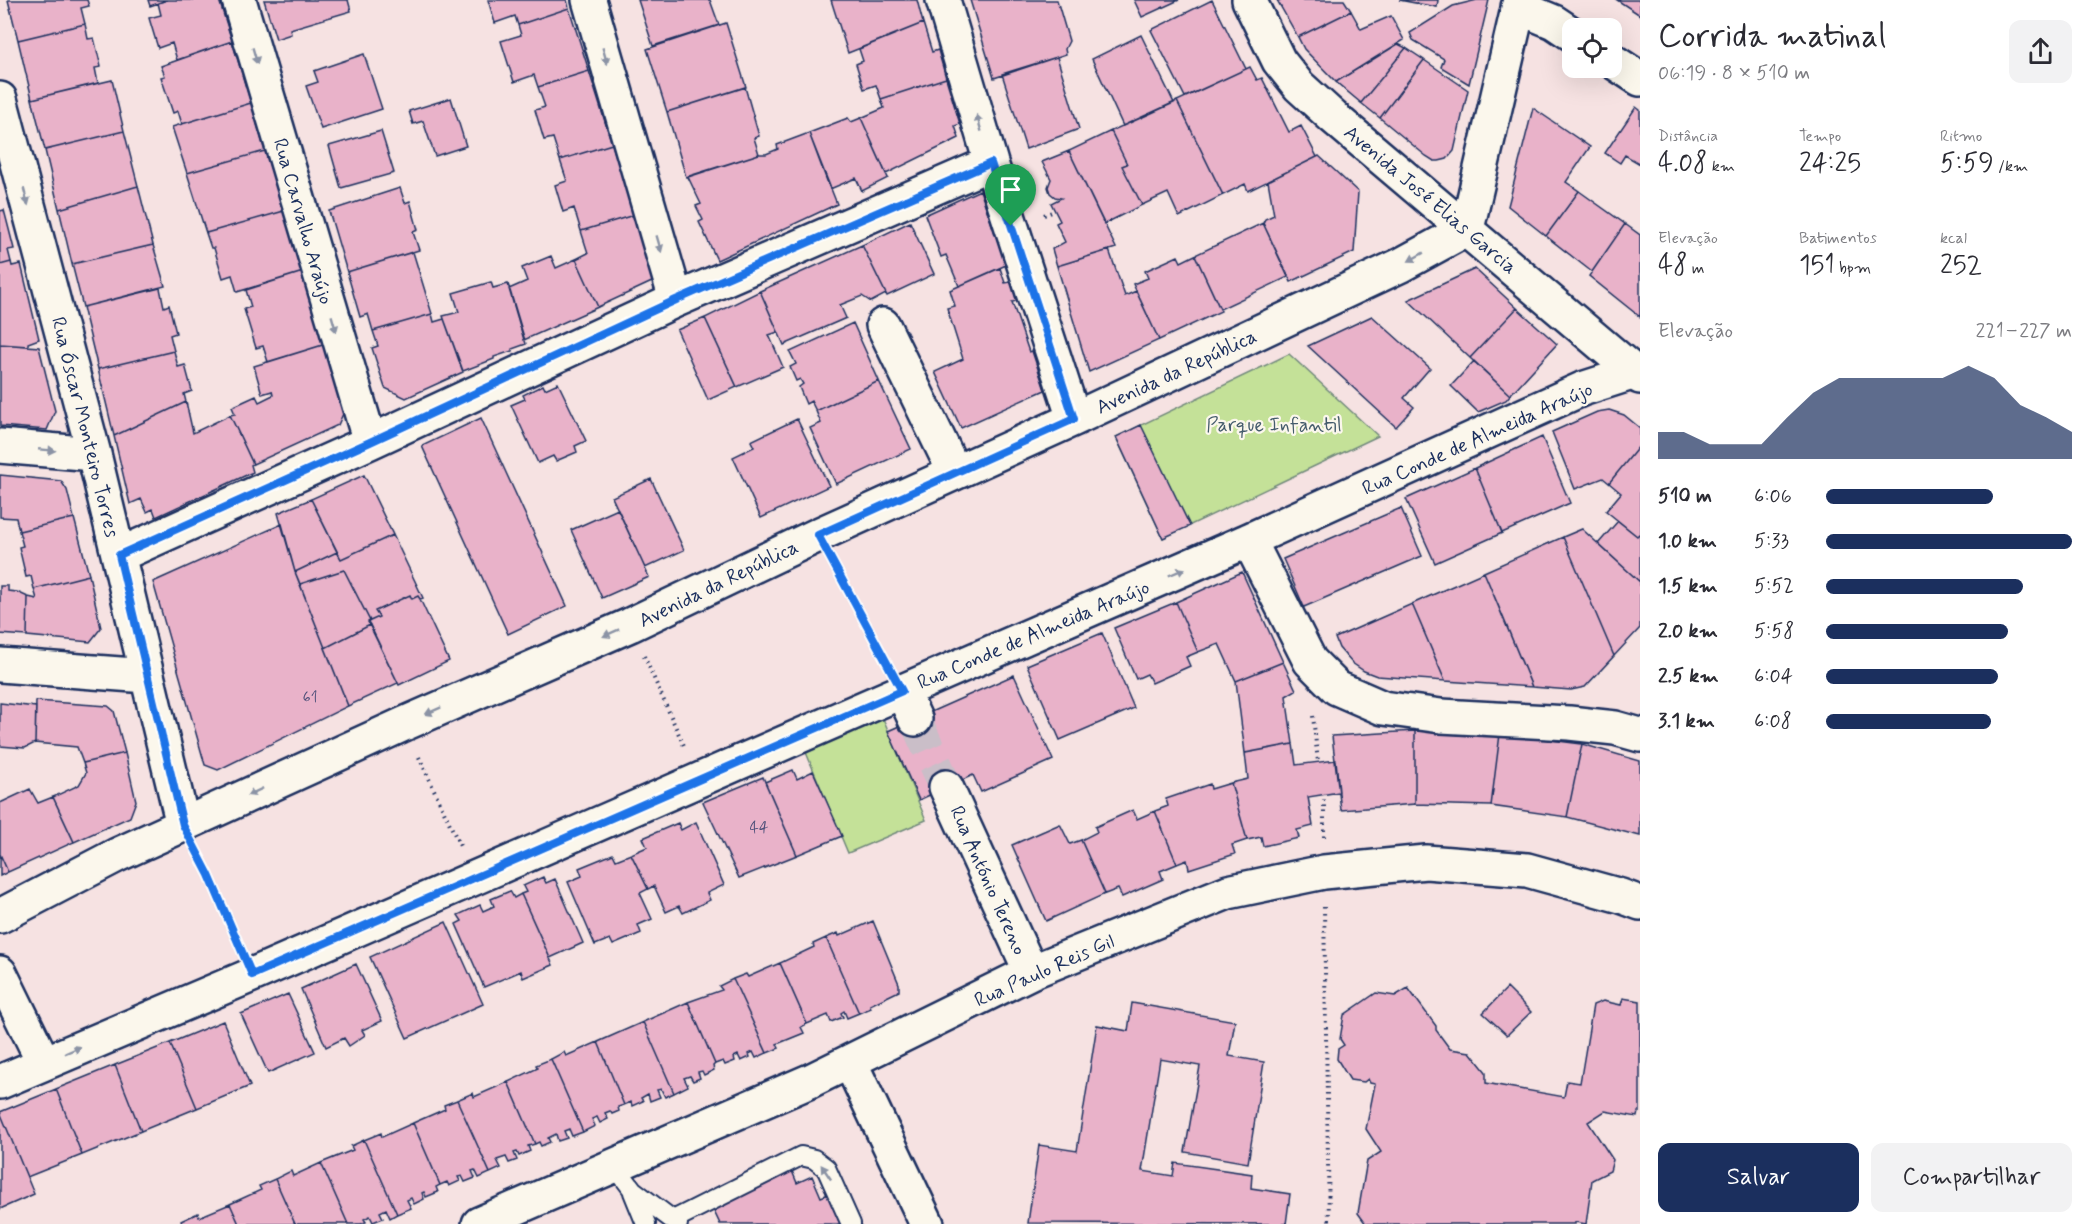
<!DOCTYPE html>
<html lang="pt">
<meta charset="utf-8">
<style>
:root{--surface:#fff;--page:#f2f2f3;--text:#2b2b33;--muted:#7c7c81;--accent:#1b2f5e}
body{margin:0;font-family:Mynerve,sans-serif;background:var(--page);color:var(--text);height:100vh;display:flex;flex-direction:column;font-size:22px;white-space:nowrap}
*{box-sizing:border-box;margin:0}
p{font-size:20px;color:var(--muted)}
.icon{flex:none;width:33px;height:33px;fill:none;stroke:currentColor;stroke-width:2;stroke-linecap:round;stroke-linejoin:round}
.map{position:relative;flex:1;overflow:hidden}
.sheet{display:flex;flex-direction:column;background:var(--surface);width:450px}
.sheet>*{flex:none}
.tools{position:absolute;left:1562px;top:18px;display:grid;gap:12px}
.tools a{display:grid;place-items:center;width:60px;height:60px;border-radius:12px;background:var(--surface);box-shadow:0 6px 24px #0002;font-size:30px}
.pin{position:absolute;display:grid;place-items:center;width:51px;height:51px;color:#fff;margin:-62px -26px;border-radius:50% 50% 50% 0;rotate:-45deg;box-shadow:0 0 6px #0007}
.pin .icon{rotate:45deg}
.round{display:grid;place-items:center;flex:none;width:63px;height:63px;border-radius:12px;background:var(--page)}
.summary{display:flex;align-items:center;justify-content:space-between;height:102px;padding:0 18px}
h1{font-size:33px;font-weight:600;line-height:45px}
.metrics{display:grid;grid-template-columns:repeat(3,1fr);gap:9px;height:102px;padding:6px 18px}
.metrics div{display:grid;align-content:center}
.metrics b{font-size:26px;font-weight:600}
.metrics small{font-size:16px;font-weight:400}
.metrics p{font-size:16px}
.chart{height:168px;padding:12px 18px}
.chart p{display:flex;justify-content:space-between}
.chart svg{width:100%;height:108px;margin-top:6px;fill:var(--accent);opacity:.7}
.primary-button{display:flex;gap:12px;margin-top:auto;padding:12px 18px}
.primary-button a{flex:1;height:69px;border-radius:12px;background:var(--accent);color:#fff;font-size:24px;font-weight:600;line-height:69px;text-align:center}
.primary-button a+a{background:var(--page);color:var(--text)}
ul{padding:0 18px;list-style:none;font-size:20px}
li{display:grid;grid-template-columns:96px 72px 1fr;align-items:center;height:45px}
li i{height:15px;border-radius:8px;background:var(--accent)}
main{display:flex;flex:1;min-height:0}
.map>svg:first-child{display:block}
</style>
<main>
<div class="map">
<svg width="1640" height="1224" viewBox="0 0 1640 1224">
<rect width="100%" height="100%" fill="#f6e2e2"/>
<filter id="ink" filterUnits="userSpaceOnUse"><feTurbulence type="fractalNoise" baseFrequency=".0167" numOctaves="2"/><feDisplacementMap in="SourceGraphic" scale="12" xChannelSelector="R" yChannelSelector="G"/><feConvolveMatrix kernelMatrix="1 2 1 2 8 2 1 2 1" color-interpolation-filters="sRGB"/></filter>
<g filter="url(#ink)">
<path fill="#c4e198" stroke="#70887b" stroke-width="1.5" d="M1289,354L1378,436L1163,538L1116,437Z
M882,716L926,820L848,853L805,750Z"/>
<path fill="#e9b2c9" stroke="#1b2f5e" stroke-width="1.5" d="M8,0H87L89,6L81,8L85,24L18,40Z
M148,0H167L150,6Z
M167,0H219L232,41L177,60L172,43L158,48L149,18L161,15L158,3Z
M264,0H348L351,11L290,29L291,34L276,39Z
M488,0H567L569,8L518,25L515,16L495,23Z
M638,0H710L719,25L653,46Z
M831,0H917L923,23L848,53Z
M970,0H1057L1069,41L1065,49L1066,54L994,78Z
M1134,0H1179L1142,17Z
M1212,0L1246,69L1185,97L1151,30Z
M1277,0H1344L1351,11L1298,37Z
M1399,0H1438L1437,7Z
M1477,0H1489L1469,84L1441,67L1444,59L1413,40L1410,33L1453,6Z
M1617,0H1640V15Z
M569,8L589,71L538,87L534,75L514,82L501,41L521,35L518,25Z
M1351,11L1361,29L1391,16L1404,40L1336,82L1304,49L1298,37Z
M726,23L746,87L667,112L647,49Z
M923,23L932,52L938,50L946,78L881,99L876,85L864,89L856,64L863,61L859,49Z
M85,24L88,39L94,38L101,67L95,68L98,83L32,99L18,40Z
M1141,35L1174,103L1123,126L1092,59Z
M232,41L251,103L182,124L178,111L173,113L161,77L165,76L161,66Z
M1398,44L1406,48L1361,103L1336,82Z
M1406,48L1424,60L1380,118L1361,103Z
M364,54L382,109L321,129L306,86L318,82L314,71Z
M1057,57L1079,129L1026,149L1002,74Z
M1424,60L1468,90L1454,151L1447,159L1439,161H1434L1426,156L1380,118Z
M1250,67L1257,80L1262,78L1289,132L1301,126L1317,157L1248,191L1245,184L1223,195L1177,101Z
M589,71L612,144L560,160L553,138L544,140L535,110L545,107L538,87Z
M946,78L960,124L955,126L959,138L886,174L861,118L884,108L881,99Z
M112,80L124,131L45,150L32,99Z
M745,87L759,136L754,138L759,154L686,177L667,112Z
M451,98L466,146L435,156L423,121L413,124L409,111Z
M1177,101L1223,195L1179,217L1168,193L1142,205L1122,166L1127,164L1111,131Z
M251,103L265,151L187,173L172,127Z
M1636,107L1640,110V164L1625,155L1620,163L1605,153Z
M1533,108L1590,147L1566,182L1579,191L1546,236L1508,206Z
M848,118L851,122L861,118L888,178L862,191L856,178L830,189L809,133Z
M124,131L138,186L59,209L45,150Z
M381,131L394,173L341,188L329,146Z
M1111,131L1127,164L1122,166L1142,205L1104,224L1069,151Z
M809,133L837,204L717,260L699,222L703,220L696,206L701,204L688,177L759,154H766L778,149L777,145Z
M612,144L634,215L581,231L574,208L563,212L555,185L567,181L560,160Z
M265,151L284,211L206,233L187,173Z
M1069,151L1116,248L1057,266L1052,249L1065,242L1056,223L1060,221L1051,203L1061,198L1055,197L1050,193L1048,187L1051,179L1042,162Z
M1319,156L1358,192L1354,252L1291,282L1263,223L1265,219L1274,215L1268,181Z
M138,186L153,245L72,264L59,209Z
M400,188L405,203L410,201L418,230L413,232L419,250L347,272L329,211Z
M980,190L1006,265L959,286L946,255L941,257L925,215Z
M1579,191L1625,224L1592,272L1546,236Z
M4,210L14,249L8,250L11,262L0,265V211Z
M284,211L303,272L237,292L232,275L223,278L214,248H211L206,233Z
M634,215L654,281L598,307L576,259L588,253L581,231Z
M910,222L934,274L887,296L862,245Z
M1263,223L1288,277L1220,309L1195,255Z
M1625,224L1640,235V317L1589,276Z
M153,245L165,286L83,307L72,264Z
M862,245L886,294L871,302L862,296L840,305L846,318L784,345L760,291Z
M1109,250L1125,296L1136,291L1159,340L1089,372L1057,266Z
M413,252L432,314L373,331L368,314L360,317L347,272Z
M1195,255L1221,311L1159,340L1133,284L1148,278L1145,271L1178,256L1181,262Z
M551,256L556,268L576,259L598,307L524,340L509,289L527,281L522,268Z
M11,262L12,266L21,264L39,339L28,343V346L0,344V265Z
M1000,268L1005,283L1011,282L1017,301L1012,302L1029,352L1032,351L1045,390L961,428L935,372L963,359L947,308L955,306L950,290Z
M1475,269L1517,308L1470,358L1408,300Z
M303,272L326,344L268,362L263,346L256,348L244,309L251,307L246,290Z
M491,282L493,288L508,284L526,344L512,349V351L494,357V359L463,371L443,316L459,312L453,293Z
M160,288L164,307L169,305L176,333L170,335L174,351L98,369L83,307Z
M760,291L778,332L769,335L783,367L737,387L705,318Z
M1517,308L1557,344L1510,395L1470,358Z
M432,314L434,322L444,319L463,372L406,398L385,388L372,348L378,346L373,331Z
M1372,316L1430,368L1404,398L1414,407L1396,427L1308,346Z
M705,318L737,387L708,400L677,330Z
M853,323L879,381L816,411L811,401L806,404L799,387L803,384L800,379L796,381L790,367L796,364L790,352Z
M0,344L39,347L55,411L47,430L0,426Z
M326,344L346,407L338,425L253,464L230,415L235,414L232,407L256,396L259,402L273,395L272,391L262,394L254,366Z
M174,351L178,367L185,365L192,391L184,394L186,402L114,436L98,369Z
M1474,361L1510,395L1506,400L1478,412L1451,386Z
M879,381L911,449L836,484L810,428L821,423L816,411Z
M558,383L586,441L575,446L577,452L556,461L553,456L538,463L511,405L525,399L523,395L543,385L545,389Z
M186,402L193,433L230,415L253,464L251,465L253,472L156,517L153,509L147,512L141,499L130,504L114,436Z
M1609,410L1624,415L1640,428V445L1609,483L1603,478L1575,489L1552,432L1597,412Z
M481,418L567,606L508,634L422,446Z
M797,419L829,486L761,518L733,457L754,447L751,441Z
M1141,425L1190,526L1163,538L1116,437Z
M1542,437L1570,503L1502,533L1475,468Z
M1640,445V533L1637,536L1606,511L1621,493L1609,483Z
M1475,468L1502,533L1435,563L1406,499Z
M0,475L61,481L67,490L74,518L19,531L16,518L0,517Z
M364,475L393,535L341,559L311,499Z
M651,479L684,550L645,568L612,497Z
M311,499L337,552L295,572L278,513Z
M1401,508L1422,556L1304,607L1283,559Z
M618,509L649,577L602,598L571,530Z
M74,518L89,575L34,589L31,576L26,577L19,547L23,546L19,531Z
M1618,521L1637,536L1640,533V582L1598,544Z
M282,524L295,572L348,706L218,770L205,765L153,582Z
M1582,529L1640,582V628L1614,656L1563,537Z
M393,535L423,598L420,599L418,596L412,599L410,595L375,611L379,617L370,621L344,570L300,584L298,579L295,572L337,552L341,559Z
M1563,537L1614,656L1585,687L1571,690L1532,687L1484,572Z
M344,570L370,621L368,622L370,625L325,648L300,584Z
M1242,572L1283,662L1236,681L1219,644L1198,652L1176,602Z
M1484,572L1498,605L1532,687L1445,681L1412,604Z
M89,575L101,628L90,642L27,636L28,597L37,599L34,589Z
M0,586H8V591L17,592L28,597L27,636L0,634Z
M410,595L412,599L418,596L420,599L449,661L399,685L368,622L379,617L375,611Z
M1176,602L1198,652L1186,657L1190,666L1152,683L1147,674L1136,679L1114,628Z
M1412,604L1445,681L1377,676L1364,671L1352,663L1339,648L1335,638Z
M370,625L398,683L348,706L325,648Z
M1102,633L1134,708L1060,740L1027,665Z
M1283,662L1296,690L1286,696L1293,744L1245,753L1236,681Z
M1014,675L1053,760L981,792L973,775L919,800L888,731Z
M36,701L108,706L114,711L125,753L83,763L77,747L35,743Z
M0,703L36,707L35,743L25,748L0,746Z
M1415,731V804L1341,810L1332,736Z
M1415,731L1500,734L1491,806L1415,804Z
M1500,734L1582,744L1567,817L1491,806Z
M1293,744L1296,765L1336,760L1339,792L1308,797L1313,826L1297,830L1299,838L1263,846L1261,837L1247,840L1231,783L1248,779L1245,753Z
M1582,744L1640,761V836L1567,817Z
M125,753L136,801L130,817L74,842L53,797L79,785L86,773L83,763Z
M793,770L797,779L813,771L842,836L797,855L765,782Z
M763,777L797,855L739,878L703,802Z
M1231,783L1247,840L1232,845L1235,854L1189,869L1187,860L1177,864L1155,811L1168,806L1166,799L1210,784L1211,789Z
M30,789L38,803L53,797L74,842L8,872L0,854V803Z
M1133,810L1137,819L1155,811L1177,864L1160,871L1163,879L1122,897L1118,889L1105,894L1081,840L1097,832L1095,827Z
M696,822L724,885L707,893L710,900L683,913L679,906L666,912L654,886L648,889L631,854L647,847L643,838L678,823L681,830Z
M1060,824L1070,844L1081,840L1105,894L1046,921L1012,845Z
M0,854L8,872L0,876Z
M613,854L616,860L631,854L648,889L640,893L652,919L638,925L641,933L613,945L610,939L595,945L568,882L582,876L579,868Z
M543,877L546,883L555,879L583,943L550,958L521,894L526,892L523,886Z
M510,891L514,898L521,894L553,965L523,978L521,971L484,987L456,924L462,921L458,915L480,905L483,911L494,906L491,899Z
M873,921L899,984V991L870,1005L871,1008L859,1013L826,938L838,933L839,936Z
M446,922L483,1004L407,1038L370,957Z
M826,938L859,1013L847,1018L844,1011L841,1013L843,1017L831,1022L828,1015L807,1024L780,963L814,947L813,944Z
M780,963L807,1024L801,1027L804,1033L777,1044L779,1048L767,1053L733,979L746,974L748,977Z
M356,964L382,1021L362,1030L365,1035L349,1046L344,1038L326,1047L301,989Z
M733,979L767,1053L756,1058L753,1052L749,1054L750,1057L741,1061L738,1055L734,1057L735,1061L725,1065L723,1061L715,1064L688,1002L722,990L719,986Z
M1408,988L1436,1026V1030L1450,1049L1470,1052L1486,1072V1083L1564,1097L1567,1081L1580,1083L1593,1005L1603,1001L1621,1005L1623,998L1640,1001V1112H1638L1637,1117L1605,1111L1588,1122L1613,1160L1610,1171L1592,1180L1586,1224L1575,1222V1224H1366L1358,1213L1367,1161L1381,1152L1366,1129L1375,1084L1370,1083L1368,1079L1364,1082L1350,1080L1337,1059L1338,1049L1344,1045L1340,1039L1344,1015L1376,993L1395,996Z
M1507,988L1531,1012L1507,1035L1483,1013Z
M288,994L315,1052L268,1073L241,1014Z
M688,1002L715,1064L713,1066L714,1070L704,1075L702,1071L698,1072L700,1078L693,1081L690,1076L684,1078L688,1086L674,1093L643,1022Z
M1132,1003L1235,1021L1229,1056L1264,1062L1248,1163L1185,1152L1200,1066L1160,1059L1142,1171L1173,1176L1175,1163L1252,1174L1251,1188L1290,1194L1286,1224L1028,1223L1039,1145L1077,1151L1097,1025L1128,1031Z
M223,1021L250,1086L197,1108L170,1043Z
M643,1022L674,1093L665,1097L661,1089L657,1090L660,1097L650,1101L648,1094L641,1098L643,1101L632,1106L631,1102L624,1105L598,1042Z
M598,1042L624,1105L618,1107L619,1111L612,1114L610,1111L605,1113L608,1119L600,1123L597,1117L592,1119L595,1126L583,1132L551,1059L564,1052L566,1056Z
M170,1043L197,1108L141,1131L115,1065Z
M551,1059L583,1132L572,1136L569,1129L564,1131L567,1138L558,1141L556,1134L548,1138L550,1142L541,1146L539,1142L535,1144L508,1082L538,1068L536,1065Z
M115,1065L141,1131L82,1155L56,1089Z
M508,1082L535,1144L528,1146L530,1151L519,1156L517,1152L514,1153L517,1160L509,1163L506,1157L497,1160L501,1168L490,1173L457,1100L473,1093L474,1097Z
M56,1089L82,1155L27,1177L0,1112Z
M457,1100L490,1173L479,1178L475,1170L472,1171L475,1178L465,1182L462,1176L458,1177L460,1181L449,1186L447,1182L440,1185L413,1123L445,1109L444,1105Z
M0,1112L34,1194L0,1209Z
M413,1123L440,1185L436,1187L438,1192L426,1197L424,1192L422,1193L424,1199L414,1204L411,1198L407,1200L411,1208L397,1214L364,1140L381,1133L382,1137Z
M364,1140L397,1214L390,1218L386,1209L380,1212L383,1218L373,1222L370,1216L364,1219L366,1222L361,1224H348L321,1163L353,1150L351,1146Z
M321,1163L348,1224H295L275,1179L291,1171L293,1176Z
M792,1171L797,1183L812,1176L821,1197L831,1193L844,1224H720L712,1207Z
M275,1179L295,1224H239L230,1204L261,1190L259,1186Z
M230,1204L239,1224H182L181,1221L198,1213L199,1217Z"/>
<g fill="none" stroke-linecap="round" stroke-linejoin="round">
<path stroke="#cabec8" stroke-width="33" stroke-dasharray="33 16" stroke-linecap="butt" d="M915,719L946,787"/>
<defs>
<path id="lane" d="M615,1166L633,1190L678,1224
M633,1192L646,1224
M673,1220L801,1156L814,1159L826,1168L851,1224"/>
<path id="street" d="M239,0L370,442
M589,0L676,300
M943,0L991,163L1074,419
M1518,7L1554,22L1572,34
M1611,60L1640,79
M0,99L94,454L183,825
M883,325L955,473
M0,446L94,454
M1249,540L1310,661L1337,688L1383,708L1441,716L1569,723L1615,728L1640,735
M119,555L370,442L676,300L991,163
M0,665L147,676
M902,691L915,719
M946,787L1031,972
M0,916L117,855L404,724L630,625L818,535L1074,419L1401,265L1467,229L1520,0
M0,973L44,1063
M850,1062L927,1224
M0,1082L252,975L1249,540L1582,389L1635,372
M479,1224L810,1081L1031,972L1228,892L1324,872L1426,862L1527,870L1621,896L1640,903"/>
<path id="secondary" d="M1249,0L1279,61L1299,86L1333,117L1640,377"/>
</defs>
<use href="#lane" stroke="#1b2f5e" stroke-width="22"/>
<use href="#street" stroke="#1b2f5e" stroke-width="38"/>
<use href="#secondary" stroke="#1b2f5e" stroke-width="38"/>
<path stroke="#1b2f5e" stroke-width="4" stroke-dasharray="1.5 4.5" stroke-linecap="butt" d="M1044,215L1055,211
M834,565L886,661
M644,656L685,748
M1313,716L1318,762
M419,757L460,846
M1324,837V795
M198,855L239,944
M1324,907L1329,1224"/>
<use href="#lane" stroke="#fbf7ec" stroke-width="18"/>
<use href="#street" stroke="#fbf7ec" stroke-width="33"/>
<use href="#secondary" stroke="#fbf7ec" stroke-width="33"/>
</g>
<defs><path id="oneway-solid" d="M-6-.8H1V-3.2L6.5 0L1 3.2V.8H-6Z" transform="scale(1.5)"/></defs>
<g fill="#8b93a5">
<use href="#oneway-solid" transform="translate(255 56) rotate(74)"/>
<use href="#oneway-solid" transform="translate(605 56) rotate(74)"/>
<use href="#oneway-solid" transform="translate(979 123) rotate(-106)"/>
<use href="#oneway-solid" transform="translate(26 197) rotate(75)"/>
<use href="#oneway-solid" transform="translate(659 244) rotate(74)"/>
<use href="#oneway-solid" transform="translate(1416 257) rotate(151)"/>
<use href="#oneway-solid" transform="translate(334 324) rotate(74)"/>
<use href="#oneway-solid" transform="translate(47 450) rotate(5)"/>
<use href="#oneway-solid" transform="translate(1177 572) rotate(-23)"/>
<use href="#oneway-solid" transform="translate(611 633) rotate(156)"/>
<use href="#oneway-solid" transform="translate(433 711) rotate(156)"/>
<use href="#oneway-solid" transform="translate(255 792) rotate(155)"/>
<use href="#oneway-solid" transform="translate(73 1050) rotate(-23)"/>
<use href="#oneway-solid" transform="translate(826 1172) rotate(-124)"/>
</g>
</g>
<g fill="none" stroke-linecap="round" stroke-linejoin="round" filter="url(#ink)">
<defs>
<path id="route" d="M991,163L1074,419L818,535L902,691L252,975L209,875L183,825L119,555L370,442L676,300Z"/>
</defs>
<use href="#route" stroke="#fff" stroke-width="12"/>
<use href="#route" stroke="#1a73e8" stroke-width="8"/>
</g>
<g text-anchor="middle" stroke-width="4.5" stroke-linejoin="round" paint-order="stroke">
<g font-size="16" fill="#4e5079">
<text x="310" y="702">61</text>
<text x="759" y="832">44</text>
</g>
<g font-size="20" fill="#1b2f5e" stroke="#fbf7ec">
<text transform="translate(1431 199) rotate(40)" y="7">Avenida José Elias Garcia</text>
<text transform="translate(304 221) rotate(74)" y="7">Rua Carvalho Araújo</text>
<text transform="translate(1176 371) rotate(-25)" y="7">Avenida da República</text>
<text transform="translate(86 427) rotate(76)" y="7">Rua Óscar Monteiro Torres</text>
<text transform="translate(1477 438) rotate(-24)" y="7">Rua Conde de Almeida Araújo</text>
<text transform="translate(718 583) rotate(-26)" y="7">Avenida da República</text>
<text transform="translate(1033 634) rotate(-23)" y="7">Rua Conde de Almeida Araújo</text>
<text transform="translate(989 880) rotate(66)" y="7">Rua António Tereno</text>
<text transform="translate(1044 970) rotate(-24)" y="7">Rua Paulo Reis Gil</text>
</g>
<g font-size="20" fill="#455c6c" stroke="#fbf7ec">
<text x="1274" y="431">Parque Infantil</text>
</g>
</g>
</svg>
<div class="tools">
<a><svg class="icon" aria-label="locate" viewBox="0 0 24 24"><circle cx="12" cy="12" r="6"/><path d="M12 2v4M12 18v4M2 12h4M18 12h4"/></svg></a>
</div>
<div class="pin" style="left:1011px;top:226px;background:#1e9e55"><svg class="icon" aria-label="arrive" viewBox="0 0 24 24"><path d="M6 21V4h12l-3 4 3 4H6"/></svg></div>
</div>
<section class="sheet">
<div class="summary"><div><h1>Corrida matinal</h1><p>06:19 · 8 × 510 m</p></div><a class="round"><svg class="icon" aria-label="share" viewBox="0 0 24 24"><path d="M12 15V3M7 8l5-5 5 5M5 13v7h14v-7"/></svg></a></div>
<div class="metrics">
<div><p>Distância</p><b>4.08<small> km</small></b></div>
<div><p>Tempo</p><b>24:25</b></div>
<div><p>Ritmo</p><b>5:59<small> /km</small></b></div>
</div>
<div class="metrics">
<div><p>Elevação</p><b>48<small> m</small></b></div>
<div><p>Batimentos</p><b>151<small> bpm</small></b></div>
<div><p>kcal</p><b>252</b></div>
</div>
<div class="chart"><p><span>Elevação</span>221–227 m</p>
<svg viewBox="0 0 160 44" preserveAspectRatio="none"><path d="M0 44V33L10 33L20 38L30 38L40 38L50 27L60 17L70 11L80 11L90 11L100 11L110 11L120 6L130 11L140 22L150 27L160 33V44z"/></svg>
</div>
<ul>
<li><b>510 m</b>6:06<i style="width:68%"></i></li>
<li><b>1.0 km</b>5:33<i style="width:100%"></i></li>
<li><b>1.5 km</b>5:52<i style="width:80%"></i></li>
<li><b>2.0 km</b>5:58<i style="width:74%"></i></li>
<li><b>2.5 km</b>6:04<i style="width:70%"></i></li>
<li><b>3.1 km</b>6:08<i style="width:67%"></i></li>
</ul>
<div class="primary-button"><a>Salvar</a><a>Compartilhar</a></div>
</section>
</main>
